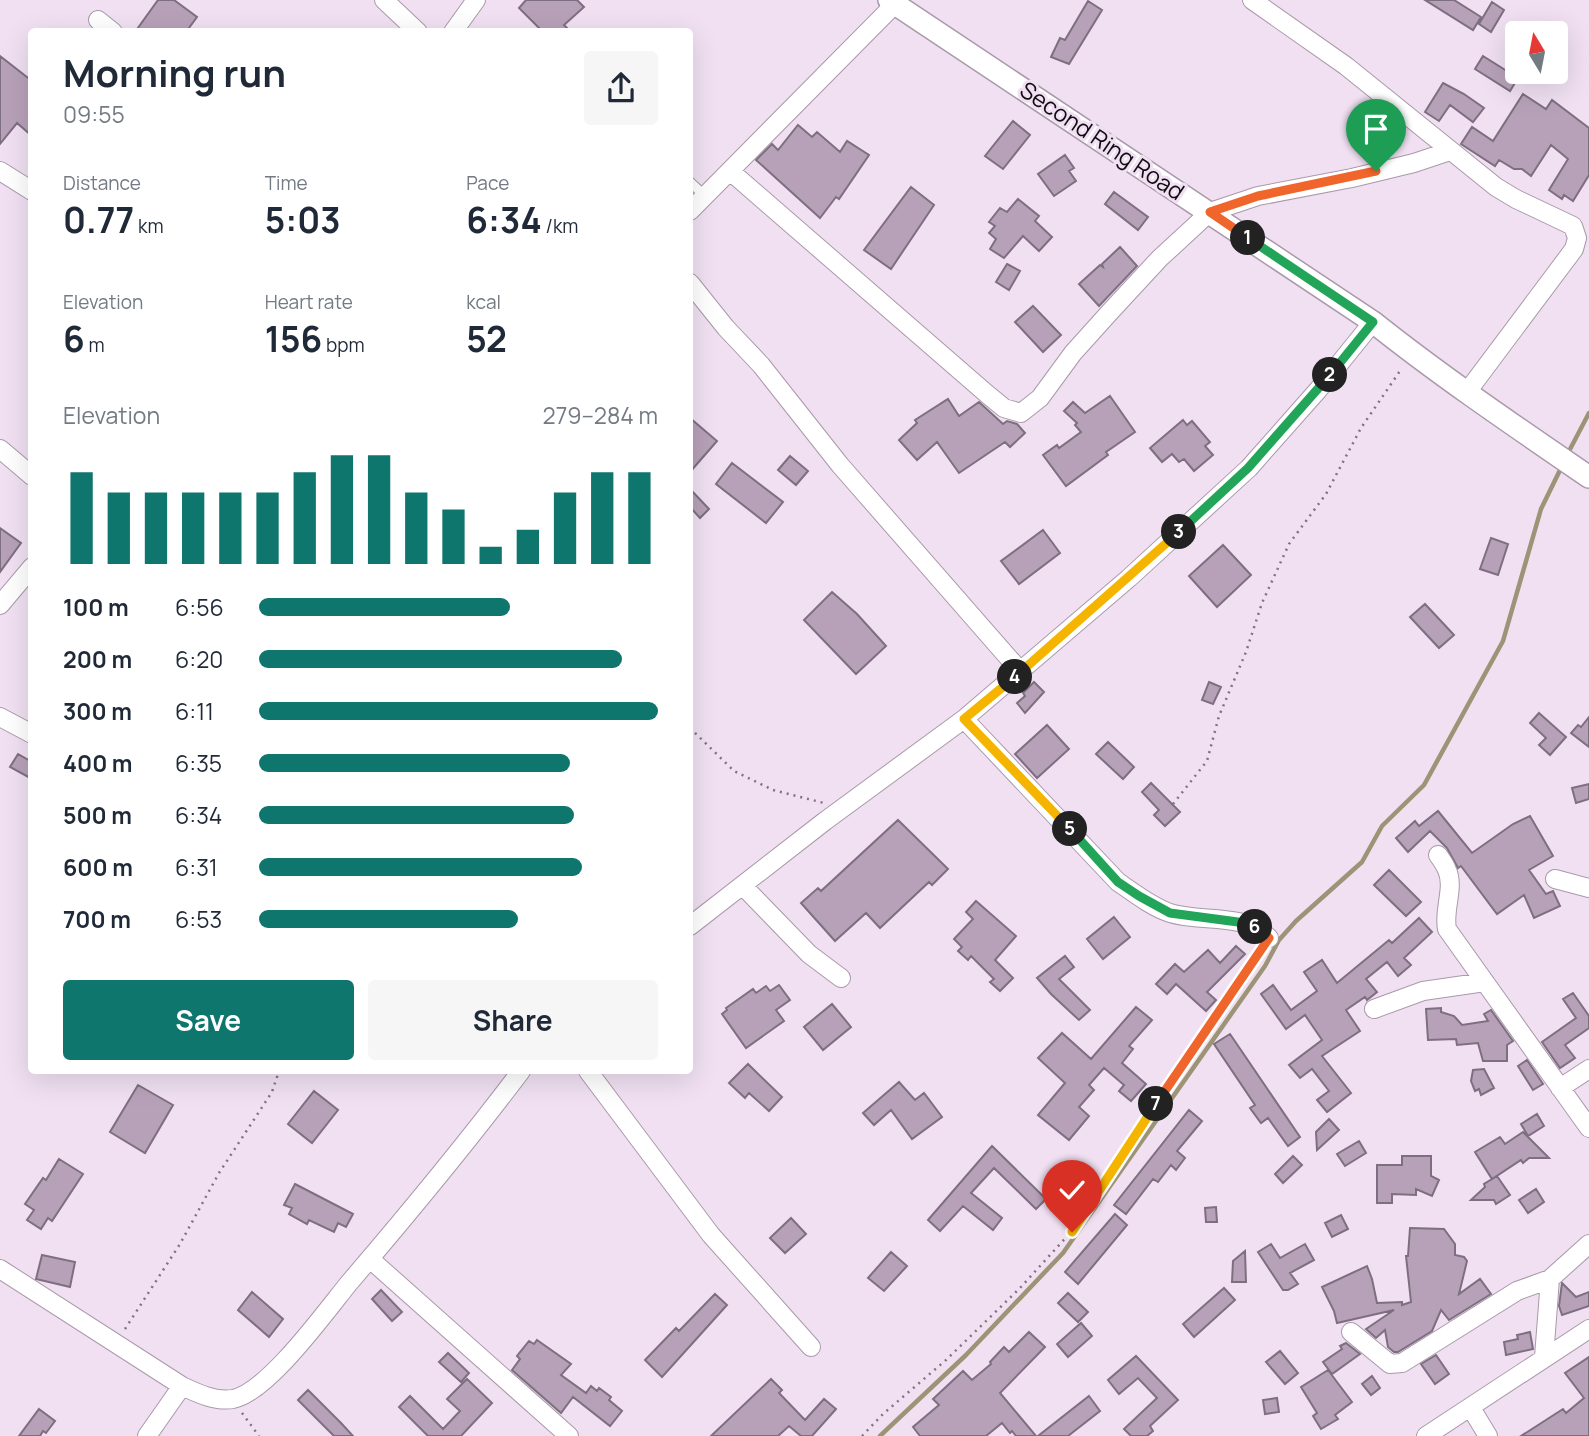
<!DOCTYPE html>
<meta charset="utf-8">
<style>
:root{--surface:#fff;--page:#f6f6f7;--text:#1f2937;--muted:#747a83;--accent:#0f766e}
body{margin:0;font-family:Manrope,sans-serif;background:var(--page);color:var(--text);height:100vh;display:flex;flex-direction:column;font-size:26px;white-space:nowrap}
*{box-sizing:border-box;margin:0}
p{font-size:23px;color:var(--muted)}
.icon{flex:none;width:38px;height:38px;fill:none;stroke:currentColor;stroke-width:2;stroke-linecap:round;stroke-linejoin:round}
.map{position:relative;flex:1;overflow:hidden}
.drawer{position:absolute;left:28px;top:28px;width:665px;height:1046px;display:flex;flex-direction:column;background:var(--surface);border-radius:7px;box-shadow:0 7px 28px #0002}
.drawer>*{flex:none}
.needle{width:46px;rotate:350deg}
.fabs{position:absolute;left:1505px;top:21px;display:grid;gap:14px}
.fabs a{display:grid;place-items:center;width:63px;height:63px;border-radius:7px;background:var(--surface);box-shadow:0 7px 28px #0002;font-size:35px}
.pin{position:absolute;display:grid;place-items:center;width:60px;height:60px;color:#fff;margin:-72px -30px;border-radius:50% 50% 50% 0;rotate:-45deg;box-shadow:0 0 7px #0007}
.pin .icon{rotate:45deg}
.km{position:absolute;width:35px;height:35px;margin:-18px;border-radius:50%;background:#222;color:#fff;font-size:19px;line-height:35px;text-align:center}
.round{display:grid;place-items:center;flex:none;width:74px;height:74px;border-radius:7px;background:var(--page)}
.overview{display:flex;align-items:center;justify-content:space-between;height:119px;padding:0 35px}
h1{font-size:38px;font-weight:700;line-height:52px}
.metrics{display:grid;grid-template-columns:repeat(3,1fr);gap:10px;height:119px;padding:7px 35px}
.metrics div{display:grid;align-content:center}
.metrics b{font-size:35px;font-weight:700}
.metrics small{font-size:19px;font-weight:400}
.metrics p{font-size:19px}
.chart{height:196px;padding:14px 35px}
.chart p{display:flex;justify-content:space-between}
.chart svg{width:100%;height:126px;margin-top:7px;stroke:var(--accent);stroke-width:6}
.cta{display:flex;gap:14px;margin-top:auto;padding:14px 35px}
.cta a{flex:1;height:80px;border-radius:7px;background:var(--accent);color:#fff;font-size:28px;font-weight:700;line-height:80px;text-align:center}
.cta a+a{background:var(--page);color:var(--text)}
ul{padding:0 35px;list-style:none;font-size:23px}
li{display:grid;grid-template-columns:112px 84px 1fr;align-items:center;height:52px}
li i{height:18px;border-radius:9px;background:var(--accent)}
.map>svg:first-child{display:block}
</style>
<div class="map">
<svg width="1589" height="1436" viewBox="0 0 1589 1436">
<rect width="100%" height="100%" fill="#f0e0f2"/>
<g fill="none" stroke-linecap="round" stroke-linejoin="round">
<path stroke="#9d9477" stroke-width="4.5" d="M1567,455L1589,413
M880,1436L966,1355L1063,1253L1265,966L1279,940L1296,921L1362,862L1382,826L1424,785L1503,641L1541,509L1562,466"/>
</g>
<path fill="#b7a1b9" stroke="#7e6f80" stroke-width="2" d="M158,0H174L197,17L186,32H135Z
M526,0H577L584,7L564,25L571,32H543L519,8Z
M1425,0H1454L1481,17L1473,30Z
M1088,1L1102,10L1069,64L1051,57L1060,38L1065,40Z
M1492,2L1504,10L1491,32L1479,24Z
M0,56L32,81V136L17,123L0,144Z
M1483,56L1518,78L1510,91L1475,69Z
M1443,83L1464,94L1484,108L1473,122L1450,105L1439,121L1425,112Z
M1523,94L1546,109L1552,100L1589,128V175L1573,201L1564,195L1562,199L1549,190L1568,159L1551,145L1531,176L1522,169H1514L1499,160L1495,166L1461,144L1472,127L1493,141Z
M1013,121L1030,135L1003,169L985,156Z
M798,125L812,137L817,132L840,152L847,141L869,155L839,199L836,197L820,218L756,160L772,144L778,150Z
M1065,155L1074,168L1069,171L1076,181L1054,196L1038,174Z
M911,187L934,205L891,269L864,250Z
M1114,192L1148,217L1138,230L1105,204Z
M1018,199L1039,216L1035,221L1052,237L1039,251L1023,236L1004,258L990,249L996,239L989,233L995,226L989,222L1000,208L1007,212Z
M1120,247L1137,266L1099,306L1079,284L1100,265L1103,267L1102,264Z
M1007,264L1020,271L1009,290L996,282Z
M1033,306L1061,335L1043,352L1015,322Z
M1110,396L1135,432L1106,452L1108,455L1066,486L1043,455L1057,445L1059,448L1081,432L1075,425L1077,423L1064,411L1073,402L1085,413Z
M948,399L959,416L979,402L1003,424L1007,421L1017,424L1025,433L1010,447L1005,442L959,473L937,442L917,460L899,440L917,423L915,420Z
M690,418L717,441L690,472Z
M1183,420L1187,425L1192,421L1210,442L1205,446L1213,455L1194,471L1184,459L1179,462L1172,454L1162,462L1150,448Z
M790,456L808,471L796,485L778,470Z
M732,463L783,502L766,523L716,484Z
M690,489L709,509L700,518L690,507Z
M0,528L21,543L0,572Z
M1043,530L1060,553L1019,584L1001,561Z
M1491,538L1508,544L1498,575L1480,569Z
M1223,545L1251,575L1217,607L1189,576Z
M832,592L857,614L886,646L856,674L804,620Z
M1425,604L1454,635L1439,648L1410,617Z
M1034,682L1044,692L1025,713L1017,703L1025,696L1023,693Z
M1209,682L1221,687L1213,704L1202,700Z
M1539,713L1566,737L1550,755L1539,745L1546,738L1530,723Z
M1589,717V747L1571,733L1578,725L1581,727Z
M1047,725L1069,749L1037,778L1015,754Z
M1108,742L1134,767L1123,779L1096,754Z
M18,754L32,762V779L10,767Z
M1151,783L1180,812L1165,826L1154,815L1159,810L1142,792Z
M1589,784V799L1576,803L1572,788Z
M1438,811L1472,853L1513,824L1530,816L1553,856L1529,870L1546,894L1553,891L1560,906L1534,918L1524,895L1497,914L1461,866L1458,868L1447,848L1430,831L1408,852L1396,838L1415,821L1419,826Z
M898,820L948,869L932,885L929,882L880,928L866,913L835,941L801,903L818,888L821,891Z
M1389,870L1421,902L1406,916L1374,885Z
M976,901L1016,936L995,960L1013,978L1000,991L990,982L994,979L971,956L968,960L958,951L962,947L954,939L973,919L966,912Z
M1114,917L1130,937L1103,959L1087,939Z
M1419,918L1432,932L1404,958L1411,965L1398,976L1387,962L1366,979L1377,992L1367,1000L1365,997L1346,1010L1360,1031L1322,1056L1351,1093L1327,1112L1317,1100L1329,1091L1312,1069L1300,1078L1289,1065L1322,1040L1305,1015L1286,1029L1261,994L1273,985L1291,1010L1317,991L1304,972L1322,960L1337,983L1389,940L1392,943Z
M1236,946L1245,954L1207,992L1216,1000L1206,1011L1176,984L1167,994L1156,984L1175,964L1184,972L1208,950L1220,963Z
M1065,956L1074,967L1059,979L1090,1010L1079,1020L1051,994L1037,978Z
M779,985L790,1000L776,1010L784,1021L746,1048L722,1014L727,1010L726,1008L753,989L756,993L766,986L770,991Z
M1573,993L1589,1016V1028L1565,1045L1575,1058L1560,1068L1542,1042L1576,1018L1563,999Z
M832,1004L851,1027L823,1050L804,1027Z
M1136,1007L1152,1020L1129,1046L1133,1049L1122,1063L1146,1084L1131,1101L1119,1091L1124,1085L1104,1068L1089,1085L1094,1090L1079,1107L1089,1116L1069,1140L1038,1115L1065,1083L1038,1058L1062,1033L1091,1059Z
M1441,1008V1012L1454,1016L1462,1025L1488,1021L1484,1014L1491,1010L1513,1041L1507,1045V1061H1483L1478,1043L1457,1045L1456,1039L1428,1040L1426,1009Z
M1230,1034L1300,1137L1288,1146L1268,1118L1261,1123L1250,1108L1255,1105L1214,1044Z
M1527,1060L1543,1084L1533,1090L1518,1066Z
M748,1064L782,1097L769,1111L749,1093L745,1098L729,1083Z
M1484,1069L1494,1088L1481,1095L1479,1089L1475,1091L1471,1081L1473,1070Z
M899,1082L915,1100L924,1093L942,1117L912,1139L891,1110L874,1125L863,1113Z
M138,1085L173,1105L145,1153L110,1132Z
M314,1091L338,1110L312,1143L288,1124Z
M1189,1110L1202,1121L1177,1151L1185,1158L1176,1170L1171,1165L1158,1182L1153,1179L1126,1214L1114,1205Z
M1537,1114L1544,1126L1528,1136L1521,1124Z
M1329,1119L1339,1130L1317,1150L1316,1132Z
M1523,1132L1549,1158H1529L1523,1163L1521,1160L1492,1179L1475,1152L1500,1137L1505,1144Z
M1359,1141L1366,1153L1345,1166L1337,1154Z
M992,1146L1046,1199L1036,1209L994,1168L971,1193L1002,1218L993,1230L963,1206L940,1231L928,1220Z
M1293,1156L1302,1165L1283,1183L1275,1174Z
M1402,1156H1431V1176L1439,1180L1432,1196L1416,1189V1195L1392,1194V1203H1377V1165H1402Z
M59,1159L83,1174L52,1221L48,1218L41,1229L27,1220L34,1210L25,1204L43,1178L46,1180Z
M1497,1176L1510,1195L1496,1204L1494,1200H1471L1485,1187L1484,1184Z
M295,1184L353,1214L346,1227L338,1223L334,1232L309,1220L307,1224L289,1214L292,1208L284,1205Z
M1536,1189L1544,1202L1528,1213L1519,1200Z
M1216,1207L1217,1222H1206L1205,1208Z
M1115,1214L1127,1225L1078,1284L1065,1272Z
M1341,1215L1348,1229L1332,1237L1325,1223Z
M791,1218L806,1234L785,1253L770,1238Z
M1410,1228L1444,1229L1455,1244V1255L1464,1257L1467,1261L1459,1294L1480,1279L1491,1294L1449,1320L1441,1310L1432,1331L1398,1352H1394L1388,1347L1385,1330L1376,1338L1366,1329L1394,1310L1337,1323L1334,1311L1322,1287L1367,1266L1372,1279L1377,1303L1402,1302V1305L1411,1302L1406,1256H1408Z
M1271,1244L1280,1258L1305,1244L1314,1260L1290,1273L1298,1284L1288,1290H1283L1258,1252Z
M1245,1251L1246,1282H1232L1233,1261Z
M891,1252L907,1266L884,1291L868,1278Z
M42,1255L75,1262L70,1287L36,1279Z
M1562,1283L1576,1297L1589,1292V1306L1562,1315L1559,1306Z
M1224,1288L1235,1300L1194,1337L1183,1324Z
M381,1290L402,1312L392,1321L372,1299Z
M252,1292L283,1319L269,1337L238,1310Z
M1068,1293L1088,1312L1078,1322L1058,1303Z
M715,1294L727,1305L662,1377L645,1360L676,1328L679,1331Z
M1081,1323L1092,1336L1068,1357L1057,1344Z
M1029,1332L1045,1347L1000,1393L1036,1436H1016L1012,1431L1010,1433L1002,1423L986,1436H920L913,1427L939,1405L933,1399L963,1371L972,1380L991,1364L990,1362L1004,1347L1009,1352Z
M1530,1332L1533,1349L1506,1355L1504,1342L1518,1339L1517,1335Z
M537,1340L571,1364L561,1375L586,1393L591,1386L597,1391L599,1388L611,1397L609,1400L622,1411L610,1426L573,1397L561,1413L512,1370L520,1359L517,1356L529,1341L534,1344Z
M1346,1343L1360,1354L1332,1374L1323,1362L1342,1349L1340,1346Z
M1280,1351L1298,1373L1285,1384L1266,1362Z
M448,1353L469,1373L461,1382L439,1362Z
M1436,1355L1449,1374L1435,1384L1421,1364Z
M1136,1356L1178,1400L1150,1426L1153,1431L1147,1436H1131L1124,1429L1157,1398L1138,1378L1119,1394L1108,1380Z
M1589,1357V1436H1521L1563,1409L1566,1413L1584,1398L1565,1373Z
M1328,1370L1352,1402L1335,1415L1338,1419L1321,1429L1313,1416L1317,1413L1301,1387Z
M1372,1376L1380,1388L1371,1395L1362,1384Z
M467,1379L492,1403L461,1436H428L399,1407L410,1396L443,1429L460,1411L447,1399Z
M771,1379L782,1390L779,1393L805,1420L824,1399L836,1409L812,1436H801L789,1426L778,1436H711Z
M308,1390L341,1423L353,1436H334L298,1400Z
M1089,1396L1100,1411L1068,1436H1038Z
M1277,1398L1279,1412L1265,1414L1263,1400Z
M39,1409L55,1421L46,1433L43,1431L40,1436H19Z"/>
<g fill="none" stroke-linecap="round" stroke-linejoin="round">
<defs>
<path id="service" d="M690,182L705,196"/>
<path id="minor" d="M384,0L418,32
M1252,0L1346,66L1496,187L1516,199L1573,226L1577,238L1574,249L1467,392
M98,20L113,32
M453,32L476,0
M0,171L32,191
M730,171L987,394L1004,408L1021,413L1040,398L1073,353L1109,313L1160,258L1210,212L1258,196L1352,178L1414,163L1450,151
M690,211L895,4
M690,283L726,328L761,365L840,465L1021,672
M0,449L32,476
M0,605L32,567
M0,717L32,734
M964,719L1118,882C1134,893 1152,907 1170,913C1201,923 1244,912 1269,938
M1438,855C1441,859 1445,865 1447,870C1455,887 1443,910 1447,929L1589,1128
M1555,879L1589,888
M743,886L809,954L841,978
M690,926L825,821L964,719L1129,578L1249,468L1318,390L1373,322
M1374,1009L1423,991L1485,982
M588,1071L711,1235L811,1347
M1560,1088L1589,1069
M370,1259L569,1436
M0,1269L182,1386C197,1393 215,1402 233,1399C268,1392 326,1311 349,1283C408,1214 466,1144 521,1071
M1351,1332L1390,1364L1402,1363L1517,1291L1550,1279L1589,1244
M1544,1357L1550,1279
M1471,1408L1488,1436
M147,1436L182,1386
M1426,1436L1589,1329"/>
<path id="tertiary" d="M889,0L1373,322C1442,377 1516,427 1589,477"/>
</defs>
<use href="#service" stroke="#a999aa" stroke-width="11"/>
<use href="#minor" stroke="#a999aa" stroke-width="20"/>
<use href="#tertiary" stroke="#a999aa" stroke-width="24"/>
<path stroke="#7e737f" stroke-width="2.5" stroke-dasharray="2 5" stroke-linecap="butt" d="M690,728L734,771L773,790L824,803
M1173,804L1207,761L1219,716L1246,652L1262,603L1289,544L1326,494L1361,428L1402,368
M125,1329L180,1244L219,1173L272,1092L279,1071
M242,1413L259,1436
M862,1436L883,1414L946,1360L1020,1288L1071,1232L1121,1154L1259,952"/>
<use href="#service" stroke="#fff" stroke-width="9"/>
<use href="#minor" stroke="#fff" stroke-width="18"/>
<use href="#tertiary" stroke="#fff" stroke-width="21"/>
</g>
<g fill="none" stroke-linecap="round" stroke-linejoin="round">
<defs>
<path id="split-1" d="M1248,238L1210,212L1258,196L1376,171"/>
<path id="split-2" d="M1248,238L1373,322L1330,375"/>
<path id="split-3" d="M1179,532L1248,468L1330,375"/>
<path id="split-4" d="M1015,677L1179,532"/>
<path id="split-5" d="M1015,677L964,719L1070,829"/>
<path id="split-6" d="M1070,829L1118,882L1139,896L1170,913L1238,922L1255,927"/>
<path id="split-7" d="M1156,1104L1269,938L1260,929L1255,927"/>
<path id="split-8" d="M1072,1232L1156,1104"/>
</defs>
<use href="#split-1" stroke="#fff" stroke-width="14"/>
<use href="#split-2" stroke="#fff" stroke-width="14"/>
<use href="#split-3" stroke="#fff" stroke-width="14"/>
<use href="#split-4" stroke="#fff" stroke-width="14"/>
<use href="#split-5" stroke="#fff" stroke-width="14"/>
<use href="#split-6" stroke="#fff" stroke-width="14"/>
<use href="#split-7" stroke="#fff" stroke-width="14"/>
<use href="#split-8" stroke="#fff" stroke-width="14"/>
<use href="#split-1" stroke="#f0652b" stroke-width="9"/>
<use href="#split-2" stroke="#22a559" stroke-width="9"/>
<use href="#split-3" stroke="#22a559" stroke-width="9"/>
<use href="#split-4" stroke="#f5b400" stroke-width="9"/>
<use href="#split-5" stroke="#f5b400" stroke-width="9"/>
<use href="#split-6" stroke="#22a559" stroke-width="9"/>
<use href="#split-7" stroke="#f0652b" stroke-width="9"/>
<use href="#split-8" stroke="#f5b400" stroke-width="9"/>
</g>
<g text-anchor="middle" stroke-width="6" stroke-linejoin="round" paint-order="stroke">
<g font-size="23" fill="#120c12" stroke="#f0e0f2">
<text transform="translate(1102 141) rotate(34)" y="8">Second Ring Road</text>
</g>
</g>
</svg>
<div class="fabs">
<a><svg class="needle" viewBox="-14 -14 28 28"><path d="M0-13l5 13h-10z" fill="#e53935"/><path d="M0 13l5-13h-10z" fill="#747a83"/></svg></a>
</div>
<div class="pin" style="left:1376px;top:171px;background:#1e9e55"><svg class="icon" aria-label="arrive" viewBox="0 0 24 24"><path d="M6 21V4h12l-3 4 3 4H6"/></svg></div>
<div class="pin" style="left:1072px;top:1232px;background:#d93025"><svg class="icon" aria-label="check" viewBox="0 0 24 24"><path d="M5 12l5 5 9-10"/></svg></div>
<b class="km" style="left:1248px;top:238px">1</b>
<b class="km" style="left:1330px;top:375px">2</b>
<b class="km" style="left:1179px;top:532px">3</b>
<b class="km" style="left:1015px;top:677px">4</b>
<b class="km" style="left:1070px;top:829px">5</b>
<b class="km" style="left:1255px;top:927px">6</b>
<b class="km" style="left:1156px;top:1104px">7</b>
<section class="drawer">
<div class="overview"><div><h1>Morning run</h1><p>09:55</p></div><a class="round"><svg class="icon" aria-label="share" viewBox="0 0 24 24"><path d="M12 15V3M7 8l5-5 5 5M5 13v7h14v-7"/></svg></a></div>
<div class="metrics">
<div><p>Distance</p><b>0.77<small> km</small></b></div>
<div><p>Time</p><b>5:03</b></div>
<div><p>Pace</p><b>6:34<small> /km</small></b></div>
</div>
<div class="metrics">
<div><p>Elevation</p><b>6<small> m</small></b></div>
<div><p>Heart rate</p><b>156<small> bpm</small></b></div>
<div><p>kcal</p><b>52</b></div>
</div>
<div class="chart"><p><span>Elevation</span>279–284 m</p>
<svg viewBox="0 0 160 44" preserveAspectRatio="none"><path d="M5 44V12M15 44V19M25 44V19M35 44V19M45 44V19M55 44V19M65 44V12M75 44V6M85 44V6M95 44V19M105 44V25M115 44V38M125 44V32M135 44V19M145 44V12M155 44V12"/></svg>
</div>
<ul>
<li><b>100 m</b>6:56<i style="width:63%"></i></li>
<li><b>200 m</b>6:20<i style="width:91%"></i></li>
<li><b>300 m</b>6:11<i style="width:100%"></i></li>
<li><b>400 m</b>6:35<i style="width:78%"></i></li>
<li><b>500 m</b>6:34<i style="width:79%"></i></li>
<li><b>600 m</b>6:31<i style="width:81%"></i></li>
<li><b>700 m</b>6:53<i style="width:65%"></i></li>
</ul>
<div class="cta"><a>Save</a><a>Share</a></div>
</section>
</div>
